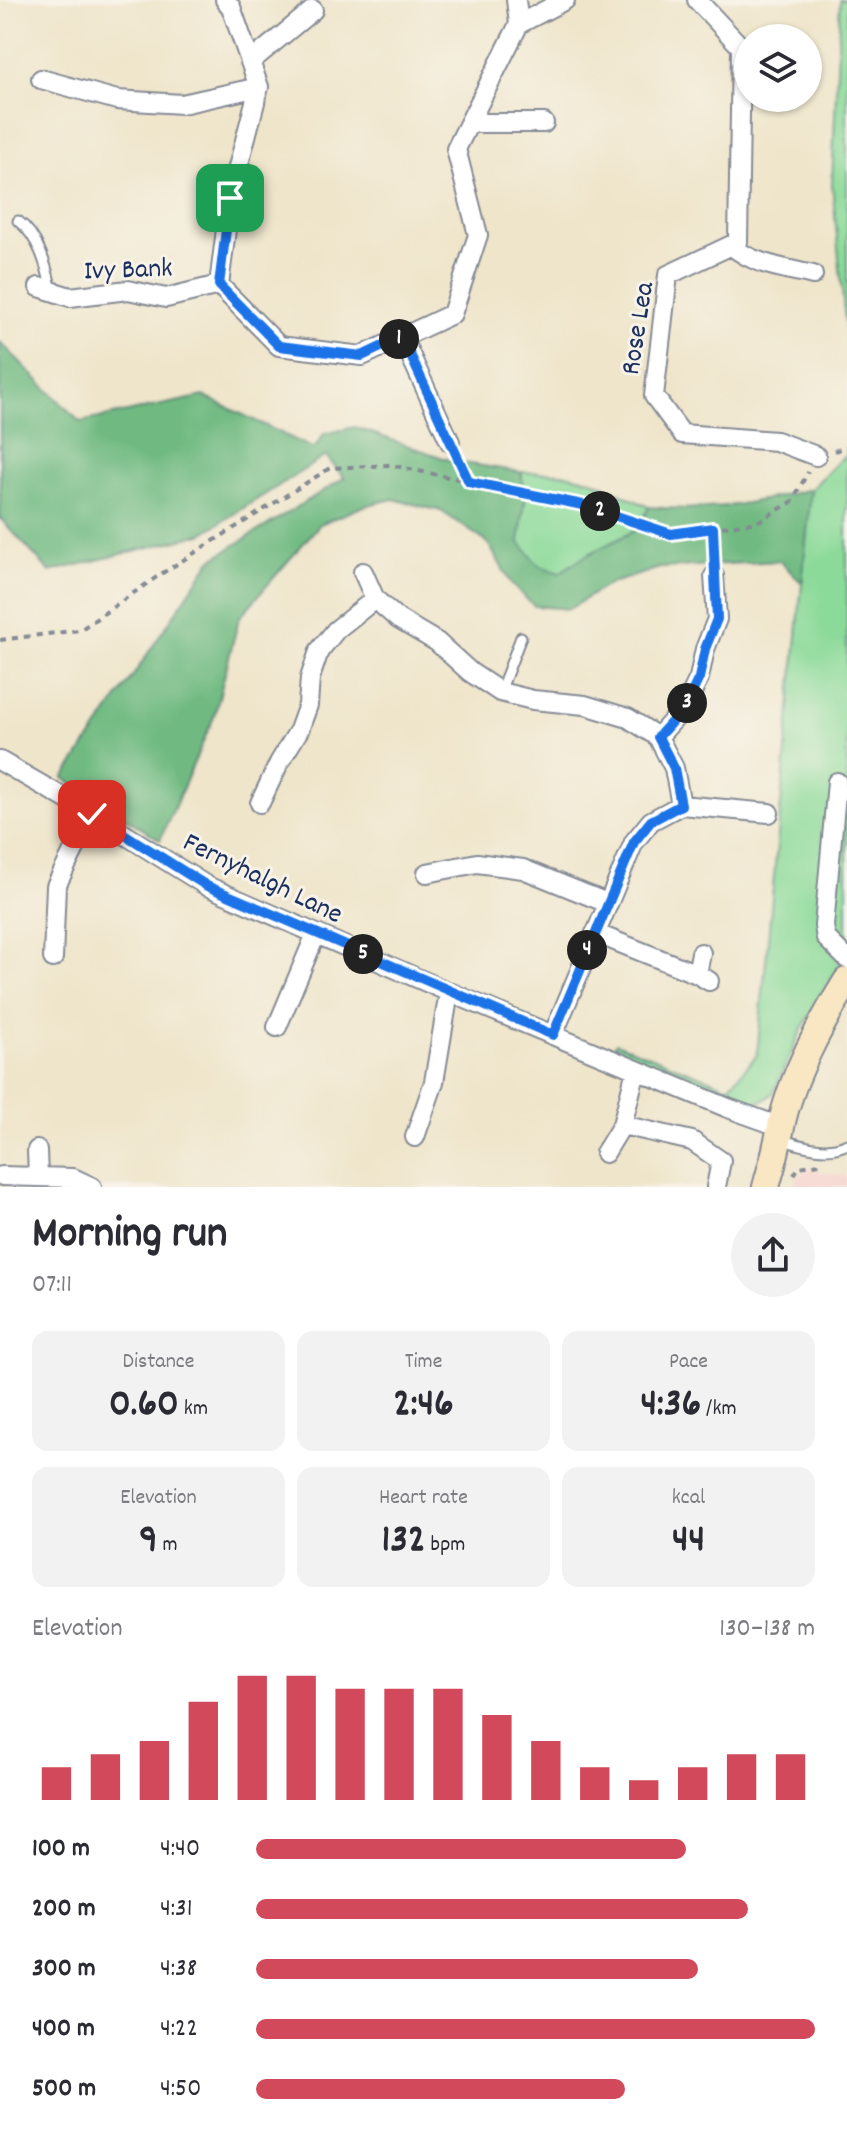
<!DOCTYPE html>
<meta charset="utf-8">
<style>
:root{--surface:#fff;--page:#f2f2f3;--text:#2b2b33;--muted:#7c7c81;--accent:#d1495b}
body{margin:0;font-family:Dekko,sans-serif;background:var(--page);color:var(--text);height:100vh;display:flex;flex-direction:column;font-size:30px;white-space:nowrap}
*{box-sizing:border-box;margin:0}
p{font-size:26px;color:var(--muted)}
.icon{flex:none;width:44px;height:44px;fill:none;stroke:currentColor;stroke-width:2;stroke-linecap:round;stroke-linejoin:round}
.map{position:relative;height:1187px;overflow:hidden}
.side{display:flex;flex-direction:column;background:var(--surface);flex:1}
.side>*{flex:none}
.buttons{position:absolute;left:734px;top:24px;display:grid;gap:16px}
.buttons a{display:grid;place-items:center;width:88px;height:88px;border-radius:50%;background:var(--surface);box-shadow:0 2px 6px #0004;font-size:40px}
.pin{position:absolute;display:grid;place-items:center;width:68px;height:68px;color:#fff;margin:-34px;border-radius:16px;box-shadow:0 4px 12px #0006}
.km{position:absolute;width:40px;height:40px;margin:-20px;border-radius:50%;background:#222;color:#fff;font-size:22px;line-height:40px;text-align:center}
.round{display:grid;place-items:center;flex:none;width:84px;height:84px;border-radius:42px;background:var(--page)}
.headline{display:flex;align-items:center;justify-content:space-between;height:136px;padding:0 32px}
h1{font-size:44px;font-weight:700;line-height:60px}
.figures{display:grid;grid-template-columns:repeat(3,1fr);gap:12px;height:136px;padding:8px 32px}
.figures div{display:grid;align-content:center;border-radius:16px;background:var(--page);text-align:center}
.figures b{font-size:40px;font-weight:700}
.figures small{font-size:22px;font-weight:400}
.figures p{font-size:22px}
.chart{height:224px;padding:16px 32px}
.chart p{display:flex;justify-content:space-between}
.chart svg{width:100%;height:144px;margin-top:8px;stroke:var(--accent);stroke-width:6}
ul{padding:0 32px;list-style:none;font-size:26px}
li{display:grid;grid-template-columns:128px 96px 1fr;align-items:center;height:60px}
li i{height:20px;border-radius:10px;background:var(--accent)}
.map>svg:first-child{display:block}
</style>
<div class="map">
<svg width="847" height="1187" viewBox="0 0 847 1187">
<rect width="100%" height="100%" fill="#f7f3e8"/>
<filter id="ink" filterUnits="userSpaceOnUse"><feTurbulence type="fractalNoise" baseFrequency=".0125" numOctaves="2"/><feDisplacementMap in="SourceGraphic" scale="16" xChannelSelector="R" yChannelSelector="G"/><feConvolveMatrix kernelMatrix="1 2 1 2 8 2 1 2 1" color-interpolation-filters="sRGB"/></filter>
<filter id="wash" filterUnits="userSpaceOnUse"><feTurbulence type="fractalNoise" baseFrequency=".006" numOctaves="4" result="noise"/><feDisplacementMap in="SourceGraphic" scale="32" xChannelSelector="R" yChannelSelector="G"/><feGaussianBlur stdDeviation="1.8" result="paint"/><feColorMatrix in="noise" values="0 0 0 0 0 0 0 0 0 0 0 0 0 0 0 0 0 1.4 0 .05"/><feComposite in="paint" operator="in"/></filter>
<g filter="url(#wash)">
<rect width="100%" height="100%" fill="#efe5ca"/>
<path fill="#f7d0cc" d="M808,1169L847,1177V1187H793L799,1176Z"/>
<path fill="#8bda99" stroke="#53847c" stroke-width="2" d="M840,0H847V343L832,184Z
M847,453V952L803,1027L773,1093C763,1103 755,1105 740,1104L611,1051L616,1043L729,1087L757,1055L811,489Z
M521,472L562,473L592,480L649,507L638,529L587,555L559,573L538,566L519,541L525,500Z"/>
<path fill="#70ba81" stroke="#467470" stroke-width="2" d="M0,342L80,422L204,396L314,449L324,434L355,427L452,461L521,472L525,500L519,541L538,565L559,573L587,555L638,529L649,507C709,513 753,503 811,489L802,583L780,561L660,568L609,584L569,609L534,606L512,585L488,543L441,511L393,499L364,506L320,524L239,618L214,717L160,840L64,778L211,560L344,478L326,456L202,534L50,572L0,518Z"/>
</g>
<g filter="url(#ink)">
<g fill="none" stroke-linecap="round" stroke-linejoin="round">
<defs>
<path id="lane" d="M18,221C39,236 47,268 52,291
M500,692L521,637
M780,1139C800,1145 827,1155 847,1144"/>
<path id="street" d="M225,0L231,7L259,87L230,198L219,285L279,346L362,356L452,314L478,235L456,149L519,24L565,0
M516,0L519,24
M697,0L741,47L738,242L668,275L654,396L682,434L776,441L816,456
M250,62L313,10
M41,79L117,100L182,104L259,87
M469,123H544
M732,246C754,265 784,268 813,275
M39,287L70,297L128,290L166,298L219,285
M402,337L450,442
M363,572L375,599
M658,737L685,707L699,678L705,649L717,619L714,576
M0,761L92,814L207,886L449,992L728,1108L781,1127
M837,782L824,926L826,938L847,959
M260,803L279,763L299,730L308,705L310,678L319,651L336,630L375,599L398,619L437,642L470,672L500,692L533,700L585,705L628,718L658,737L674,768L681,805
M427,873L477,863L523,869L607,903
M595,933L697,974
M701,953L697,974L709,981
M53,958L56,886L92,814
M277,1027L316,934
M553,1035L634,842L651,821L681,805L769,813
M636,1070L622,1125L692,1141L721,1161L716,1187
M415,1137L434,1082L449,992
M37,1150L38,1177L73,1178L92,1187
M605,1153L622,1125
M2,1176L38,1177"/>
<path id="secondary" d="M766,1187C772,1167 777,1147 781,1127C790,1080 822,1021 847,981"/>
</defs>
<use href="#lane" stroke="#858a94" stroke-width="13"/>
<use href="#street" stroke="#858a94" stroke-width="22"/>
<use href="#secondary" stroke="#858a94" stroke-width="30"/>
<path stroke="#858a94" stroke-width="4" stroke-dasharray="6 6" stroke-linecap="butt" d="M834,451L847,447
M458,458L469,482
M713,528L714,557
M0,640L80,630L161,574L330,468L390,465L583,505L671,534L757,522L792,502L808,472
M794,1175L799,1167L820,1164"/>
<use href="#lane" stroke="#fff" stroke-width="9"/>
<use href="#street" stroke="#fff" stroke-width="18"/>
<use href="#secondary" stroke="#f9e7c3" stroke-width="26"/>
</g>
</g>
<g fill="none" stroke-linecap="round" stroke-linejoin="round" filter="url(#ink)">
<defs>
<path id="route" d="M92,814L207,886L553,1035L634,842L651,821L681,805L674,768L658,737L685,707L699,678L705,649L717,619L713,528L671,534L583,505L469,482L402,337L362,356L279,346L219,285L230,198"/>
</defs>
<use href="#route" stroke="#fff" stroke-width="16"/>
<use href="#route" stroke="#1a73e8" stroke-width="10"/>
</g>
<g text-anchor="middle" stroke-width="6" stroke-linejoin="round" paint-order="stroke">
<g font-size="28" fill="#1b2f5e" stroke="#f7f3e8">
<text transform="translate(128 267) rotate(-2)" y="10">Ivy Bank</text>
<text transform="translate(635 328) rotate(-81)" y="10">Rose Lea</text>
<text transform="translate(264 876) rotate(26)" y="10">Fernyhalgh Lane</text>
</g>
</g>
</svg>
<div class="buttons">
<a><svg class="icon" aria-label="layers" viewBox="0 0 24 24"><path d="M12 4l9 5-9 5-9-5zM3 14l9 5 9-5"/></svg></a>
</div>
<div class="pin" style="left:230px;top:198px;background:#1e9e55"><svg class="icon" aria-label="arrive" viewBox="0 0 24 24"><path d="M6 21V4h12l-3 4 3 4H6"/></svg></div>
<div class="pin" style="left:92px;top:814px;background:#d93025"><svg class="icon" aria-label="check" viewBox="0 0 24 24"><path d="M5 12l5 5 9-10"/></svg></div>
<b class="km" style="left:399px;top:339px">1</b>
<b class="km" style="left:600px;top:511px">2</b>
<b class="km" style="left:687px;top:703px">3</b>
<b class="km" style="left:587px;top:950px">4</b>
<b class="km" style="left:363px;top:954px">5</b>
</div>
<section class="side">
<div class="headline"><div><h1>Morning run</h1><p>07:11</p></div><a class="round"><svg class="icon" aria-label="share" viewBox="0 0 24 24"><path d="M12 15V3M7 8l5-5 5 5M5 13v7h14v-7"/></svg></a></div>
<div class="figures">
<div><p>Distance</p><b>0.60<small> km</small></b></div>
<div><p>Time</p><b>2:46</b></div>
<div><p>Pace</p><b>4:36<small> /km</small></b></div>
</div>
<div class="figures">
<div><p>Elevation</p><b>9<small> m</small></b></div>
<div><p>Heart rate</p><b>132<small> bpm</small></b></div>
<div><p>kcal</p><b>44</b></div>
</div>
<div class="chart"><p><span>Elevation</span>130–138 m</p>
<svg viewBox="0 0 160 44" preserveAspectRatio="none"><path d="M5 44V34M15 44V30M25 44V26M35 44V14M45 44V6M55 44V6M65 44V10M75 44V10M85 44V10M95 44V18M105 44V26M115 44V34M125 44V38M135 44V34M145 44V30M155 44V30"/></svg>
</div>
<ul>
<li><b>100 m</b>4:40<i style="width:77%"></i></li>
<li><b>200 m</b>4:31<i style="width:88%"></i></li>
<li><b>300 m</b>4:38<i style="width:79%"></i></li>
<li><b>400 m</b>4:22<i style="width:100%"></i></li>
<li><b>500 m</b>4:50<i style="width:66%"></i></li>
</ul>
</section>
